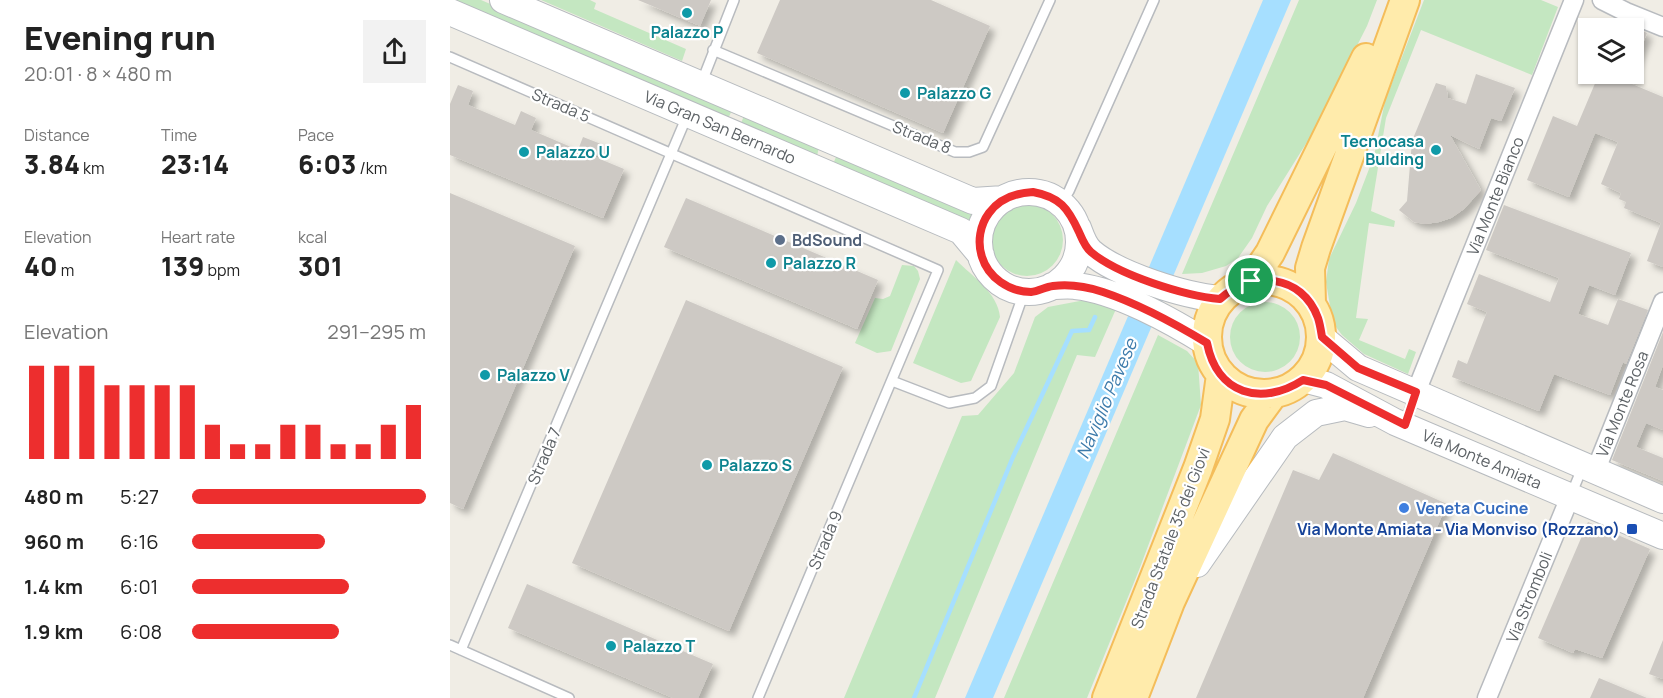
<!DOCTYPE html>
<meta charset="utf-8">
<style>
:root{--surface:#fff;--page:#f2f2f2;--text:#222;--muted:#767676;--accent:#ed2e2e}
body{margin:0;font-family:Manrope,sans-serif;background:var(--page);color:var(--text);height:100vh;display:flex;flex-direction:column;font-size:22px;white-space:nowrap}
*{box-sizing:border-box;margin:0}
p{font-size:20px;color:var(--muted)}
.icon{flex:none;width:33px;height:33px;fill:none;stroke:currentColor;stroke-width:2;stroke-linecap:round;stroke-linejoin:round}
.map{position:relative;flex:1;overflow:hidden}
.sheet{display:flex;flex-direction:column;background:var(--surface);width:450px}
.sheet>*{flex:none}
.controls{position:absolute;left:1128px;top:18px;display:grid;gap:12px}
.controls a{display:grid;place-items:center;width:66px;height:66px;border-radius:0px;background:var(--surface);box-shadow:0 2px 4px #0004;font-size:30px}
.pin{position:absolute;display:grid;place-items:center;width:51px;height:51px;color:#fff;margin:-26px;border:3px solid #fff;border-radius:50%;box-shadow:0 2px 6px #0007}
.round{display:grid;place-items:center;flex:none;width:63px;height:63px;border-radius:0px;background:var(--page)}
.headline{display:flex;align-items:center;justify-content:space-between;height:102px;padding:0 24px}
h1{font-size:33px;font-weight:800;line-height:45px}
.figures{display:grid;grid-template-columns:repeat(3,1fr);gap:9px;height:102px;padding:6px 24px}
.figures div{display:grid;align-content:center}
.figures b{font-size:26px;font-weight:800}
.figures small{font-size:16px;font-weight:400}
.figures p{font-size:16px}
.chart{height:168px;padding:12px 24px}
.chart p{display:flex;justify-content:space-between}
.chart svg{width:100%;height:108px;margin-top:6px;stroke:var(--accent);stroke-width:6}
ul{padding:0 24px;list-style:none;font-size:20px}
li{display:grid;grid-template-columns:96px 72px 1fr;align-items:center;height:45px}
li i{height:15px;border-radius:8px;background:var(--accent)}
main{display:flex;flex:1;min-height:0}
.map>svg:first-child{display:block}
</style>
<main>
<section class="sheet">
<div class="headline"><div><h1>Evening run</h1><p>20:01 · 8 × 480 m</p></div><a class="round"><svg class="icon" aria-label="share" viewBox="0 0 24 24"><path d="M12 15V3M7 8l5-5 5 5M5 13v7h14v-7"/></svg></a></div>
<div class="figures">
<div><p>Distance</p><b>3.84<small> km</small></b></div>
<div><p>Time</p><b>23:14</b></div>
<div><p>Pace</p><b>6:03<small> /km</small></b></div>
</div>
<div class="figures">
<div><p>Elevation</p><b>40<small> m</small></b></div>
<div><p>Heart rate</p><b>139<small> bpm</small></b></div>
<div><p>kcal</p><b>301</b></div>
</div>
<div class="chart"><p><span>Elevation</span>291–295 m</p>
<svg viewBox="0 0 160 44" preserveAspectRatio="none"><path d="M5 44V6M15 44V6M25 44V6M35 44V14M45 44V14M55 44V14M65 44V14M75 44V30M85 44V38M95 44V38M105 44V30M115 44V30M125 44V38M135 44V38M145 44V30M155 44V22"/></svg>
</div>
<ul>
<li><b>480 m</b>5:27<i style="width:100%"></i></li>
<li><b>960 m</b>6:16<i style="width:57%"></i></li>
<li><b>1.4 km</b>6:01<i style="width:67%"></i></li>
<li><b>1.9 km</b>6:08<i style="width:63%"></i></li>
</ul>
</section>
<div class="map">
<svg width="1213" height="698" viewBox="0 0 1213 698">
<defs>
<filter id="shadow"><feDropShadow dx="5.5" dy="5.5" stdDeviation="3" flood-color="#0004"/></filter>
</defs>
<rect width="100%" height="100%" fill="#f0ede5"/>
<path fill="#c4e7c1" d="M0,0H31L283,108L277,121Z
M91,0H140L146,3L144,9L236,49L232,61Z
M849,0H927L917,26L862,134L817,206L802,238L788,258L776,266L752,273L732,274Z
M974,0H1091L1108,7L1082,75L971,30L936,118L921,211L945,221L944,227L919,223L906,318L918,319L909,340L955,359L959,349L966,352L958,374L914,354L892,335L886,327L881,312L876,282L879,259L906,203L924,156L935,101Z
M295,113L369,147L367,156L290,126Z
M396,155L517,209L522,214L521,222L513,223L383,164L386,157Z
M541 240a36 36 0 1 1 72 0a36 36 0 1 1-72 0Z
M506,260C522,276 548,293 550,317L521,381L511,383L463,363Z
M452,265L464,266L468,271L470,279L441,351L427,353L405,343L425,298L433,299L440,296Z
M635,300L666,309L645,357L627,355L485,698H394L512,416L528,415L564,373L585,317L598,307Z
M780 337a35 35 0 1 1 70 0a35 35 0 1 1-70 0Z
M708,335L737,351L748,363L751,405L689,570L637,698H554Z"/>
<path fill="#a6dfff" d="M813,0H841L543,698H515Z"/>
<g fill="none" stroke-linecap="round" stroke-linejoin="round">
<path stroke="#a6dfff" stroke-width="4.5" d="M464,698L563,457L622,331L639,330L645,317"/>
</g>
<path fill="#cdc9c4" filter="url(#shadow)" d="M188,0H261L250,26Z
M330,0H481L540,26L493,133L307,53Z
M1184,27L1197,33L1184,65Z
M1026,74L1065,88L1051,121L1041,118L1029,149L1000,135L1031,190L1014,209L1001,218L989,222L975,224L964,222L949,210L957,201L962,141L986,83L996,86L998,98L1016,104Z
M1149,74H1181L1177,82L1213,97V267L1197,261L1211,223L1174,208L1176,202L1169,199L1171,193L1151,184L1168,142L1145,133L1119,197L1077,180L1103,116L1127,126Z
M8,85L23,91L18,105L65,125L71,111L86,118L81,130L128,150L133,137L151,144L145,157L174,169L153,218L0,155V104Z
M0,193L125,246L13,509L0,503Z
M236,198L428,280L407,329L214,247Z
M1054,205L1181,253L1165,295L1139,285L1128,314L1158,325L1168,299L1198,310L1176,364L1173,362L1160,395L1104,374L1089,411L1002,377L1008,360L1017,364L1037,312L1017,304L1029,274L1100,302L1109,278L1036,250Z
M236,300L393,367L279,631L122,563Z
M1213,332V365L1205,387L1213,390V430L1196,423L1186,447L1213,458V481L1162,460Z
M883,453L997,504L913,698H746L843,470L869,480Z
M1138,522L1200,549L1152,658L1125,649L1123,653L1088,638Z
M77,584L263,664L248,698H223L58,628Z
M1213,640V679L1199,674Z
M1149,678L1197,698H1140Z"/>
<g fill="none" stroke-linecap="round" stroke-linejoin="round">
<defs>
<path id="lane" d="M263,50L505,152H519L533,147L600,0
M0,57L488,270L308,698
M251,84L284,0
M611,203L619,191L704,0
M442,381L499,403L525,398L541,386L571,301L579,292
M955,424L965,395
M1121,495L1133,466
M0,645L119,698
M11,650L237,116"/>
<path id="street" d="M1152,0L1176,12L1213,27
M966,392L1124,0
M1145,472L1213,302
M1037,698L1120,497"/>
<path id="secondary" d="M53,0L523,201L554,199
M0,12L511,231L531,255
M529 242a50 50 0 1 1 100 0a50 50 0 1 1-100 0Z
M628,228C631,236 634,246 641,252C668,275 735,296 770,299
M602,286C610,286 618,285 625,286C666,290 722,321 757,343
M871,337L908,368L1213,500
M853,379L876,385L945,422L1213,536
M747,564L835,437L866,413L895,407L919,414"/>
<path id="primary" d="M757 337a57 57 0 1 1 114 0a57 57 0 1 1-114 0Z
M801,281L820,253L916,58
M861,303L860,268L866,248L955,0
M657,698L748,468L765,419L771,375
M683,698L720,602L804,420L823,394"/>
</defs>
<use href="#lane" stroke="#b8bbbf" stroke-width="12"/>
<use href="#street" stroke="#b8bbbf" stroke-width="21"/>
<use href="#secondary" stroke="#b7bbbf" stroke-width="28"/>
<use href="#primary" stroke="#f4bd5a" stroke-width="32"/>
<use href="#lane" stroke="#fff" stroke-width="9"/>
<use href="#street" stroke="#fff" stroke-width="18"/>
<use href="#secondary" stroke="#fff" stroke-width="26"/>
<use href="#primary" stroke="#ffebab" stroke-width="28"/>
</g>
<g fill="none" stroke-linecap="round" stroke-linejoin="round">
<defs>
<path id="route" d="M583,192C610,197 618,208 629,232C632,239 635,247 641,252C668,275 735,296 770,299C802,270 852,274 868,318C870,324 871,331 872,337L908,368L966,392L955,425L876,385L853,380C811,407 767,394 757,343C724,323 689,304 653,292C638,287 619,284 603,286C595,287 589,291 581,292C559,292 538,277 532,257C527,242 530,225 539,213C550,198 565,193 583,192Z"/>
</defs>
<use href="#route" stroke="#fff" stroke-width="12"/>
<use href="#route" stroke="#ed2e2e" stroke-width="8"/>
</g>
<g fill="#0f9aa8" stroke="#fff" stroke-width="2">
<circle cx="237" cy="13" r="6"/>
<circle cx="455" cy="93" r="6"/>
<circle cx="986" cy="150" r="6"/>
<circle cx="74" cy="152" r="6"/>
<circle cx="321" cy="263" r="6"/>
<circle cx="35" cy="375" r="6"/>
<circle cx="257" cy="465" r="6"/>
<circle cx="161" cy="646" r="6"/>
</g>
<circle fill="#5c6f8a" stroke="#fff" stroke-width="2" cx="330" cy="240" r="6"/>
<circle fill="#3f7fe0" stroke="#fff" stroke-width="2" cx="954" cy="508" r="6"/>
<rect fill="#1a4fb4" stroke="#fff" stroke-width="2" x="1176" y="523" width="12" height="12" rx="3"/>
<g text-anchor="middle" stroke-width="4.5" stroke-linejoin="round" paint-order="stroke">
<g font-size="16" font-weight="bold" fill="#0d838f" stroke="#fff" text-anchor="start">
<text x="237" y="38" text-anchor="middle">Palazzo P</text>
<text x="467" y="99">Palazzo G</text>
<text x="974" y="147" text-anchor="end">Tecnocasa<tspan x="974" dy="18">Bulding</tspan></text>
<text x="86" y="158">Palazzo U</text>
<text x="333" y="269">Palazzo R</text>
<text x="47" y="381">Palazzo V</text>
<text x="269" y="471">Palazzo S</text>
<text x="173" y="652">Palazzo T</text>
</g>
<g font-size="16" fill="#5d6266" stroke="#fff">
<text transform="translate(111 105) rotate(23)" y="6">Strada 5</text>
<text transform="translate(270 127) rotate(23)" y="6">Via Gran San Bernardo</text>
<text transform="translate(472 137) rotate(22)" y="6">Strada 8</text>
<text transform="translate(1045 196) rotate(-68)" y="6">Via Monte Bianco</text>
<text transform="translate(1172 404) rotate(-68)" y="6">Via Monte Rosa</text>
<text transform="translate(94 456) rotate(-67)" y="6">Strada 7</text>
<text transform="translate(1032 459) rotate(23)" y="6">Via Monte Amiata</text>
<text transform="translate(720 538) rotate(-69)" y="6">Strada Statale 35 dei Giovi</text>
<text transform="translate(375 540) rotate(-67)" y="6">Strada 9</text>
<text transform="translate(1079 597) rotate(-68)" y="6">Via Stromboli</text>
</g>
<g font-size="16" font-weight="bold" fill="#4e5e75" stroke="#fff" text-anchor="start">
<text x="342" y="246">BdSound</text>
</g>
<g font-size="16" font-weight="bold" fill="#366cbe" stroke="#fff" text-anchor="start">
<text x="966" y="514">Veneta Cucine</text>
</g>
<g font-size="16" font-weight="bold" fill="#164399" stroke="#fff" text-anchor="end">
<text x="1170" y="535">Via Monte Amiata - Via Monviso (Rozzano)</text>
</g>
<g font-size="18" font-style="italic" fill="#3d7bab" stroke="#fff">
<text transform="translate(657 399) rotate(-67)" y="6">Naviglio Pavese</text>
</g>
</g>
</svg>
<div class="controls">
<a><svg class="icon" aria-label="layers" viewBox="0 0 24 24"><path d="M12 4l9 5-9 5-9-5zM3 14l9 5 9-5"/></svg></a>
</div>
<div class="pin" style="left:801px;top:281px;background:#1e9e55"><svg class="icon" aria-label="arrive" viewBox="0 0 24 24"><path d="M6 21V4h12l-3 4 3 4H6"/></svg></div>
</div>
</main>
